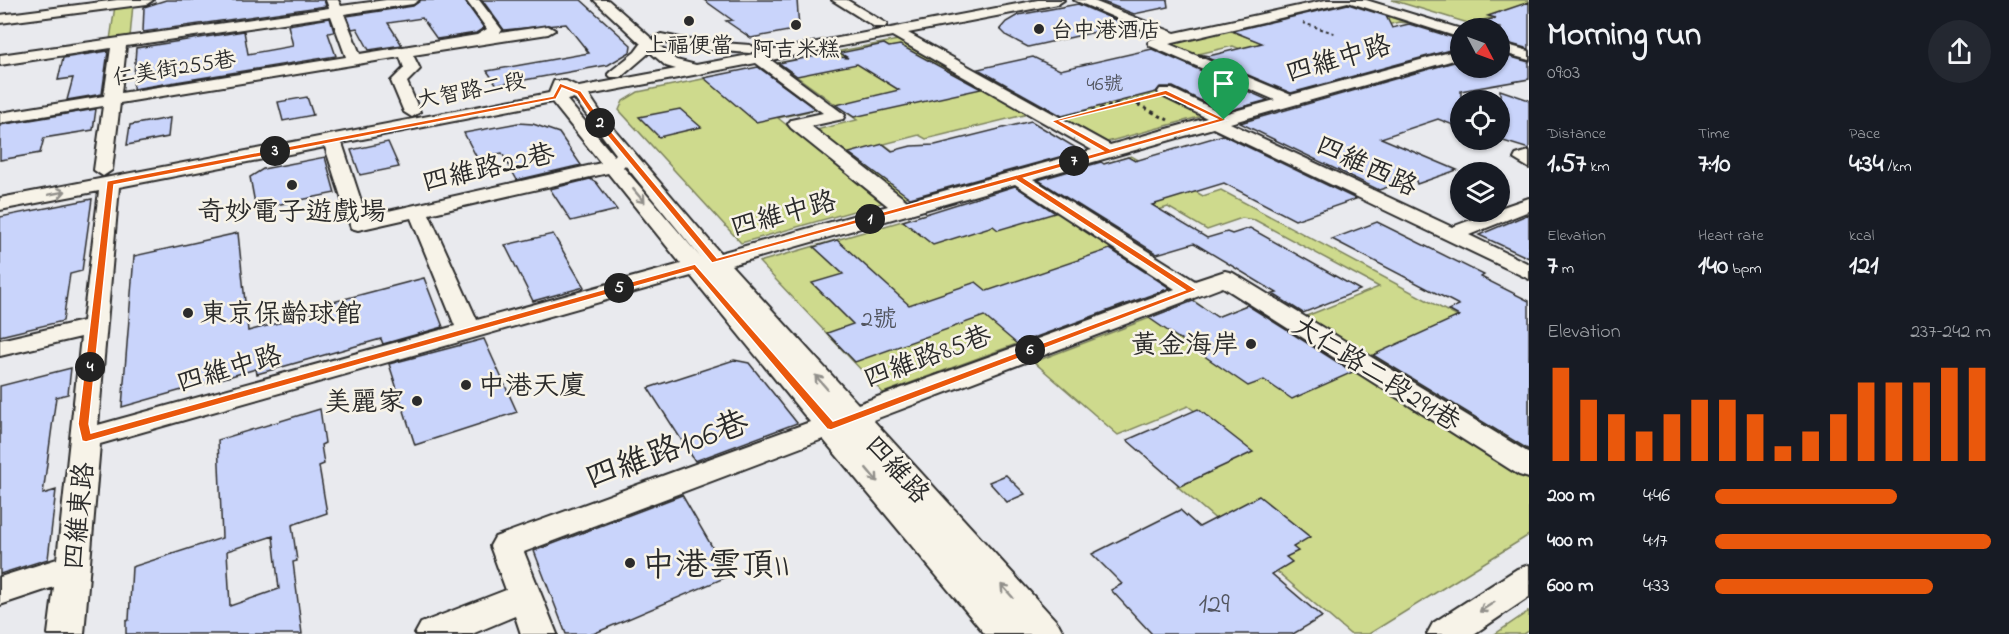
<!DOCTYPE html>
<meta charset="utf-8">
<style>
:root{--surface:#171b24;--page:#242831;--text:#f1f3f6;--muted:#9ea1a6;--accent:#ea580c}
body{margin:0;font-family:"Indie Flower","LXGW WenKai TC",sans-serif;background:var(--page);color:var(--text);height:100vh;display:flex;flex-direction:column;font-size:22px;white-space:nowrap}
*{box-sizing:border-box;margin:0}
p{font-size:20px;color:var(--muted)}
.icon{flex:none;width:33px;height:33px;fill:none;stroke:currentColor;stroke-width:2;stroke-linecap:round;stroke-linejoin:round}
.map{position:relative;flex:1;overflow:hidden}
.sheet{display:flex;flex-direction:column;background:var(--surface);width:480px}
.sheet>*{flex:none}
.needle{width:39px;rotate:131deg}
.buttons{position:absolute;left:1450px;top:18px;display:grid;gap:12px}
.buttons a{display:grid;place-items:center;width:60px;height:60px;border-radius:50%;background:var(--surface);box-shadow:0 2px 4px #0004;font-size:30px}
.pin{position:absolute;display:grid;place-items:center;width:51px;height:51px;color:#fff;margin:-62px -26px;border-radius:50% 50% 50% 0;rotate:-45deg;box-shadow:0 0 6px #0007}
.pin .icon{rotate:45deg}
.km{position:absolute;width:30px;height:30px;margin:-15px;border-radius:50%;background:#222;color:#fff;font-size:16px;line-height:30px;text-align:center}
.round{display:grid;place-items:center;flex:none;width:63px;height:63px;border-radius:32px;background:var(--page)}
.summary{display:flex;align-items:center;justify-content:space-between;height:102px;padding:0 18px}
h1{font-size:33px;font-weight:800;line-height:45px}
.figures{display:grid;grid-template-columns:repeat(3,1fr);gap:9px;height:102px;padding:6px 18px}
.figures div{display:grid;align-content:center}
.figures b{font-size:26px;font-weight:800}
.figures small{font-size:16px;font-weight:400}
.figures p{font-size:16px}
.chart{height:168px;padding:12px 18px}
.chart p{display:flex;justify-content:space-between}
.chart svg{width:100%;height:108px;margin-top:6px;stroke:var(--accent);stroke-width:6}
ul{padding:0 18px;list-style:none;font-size:20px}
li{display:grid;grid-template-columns:96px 72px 1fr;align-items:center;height:45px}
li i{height:15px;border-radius:8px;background:var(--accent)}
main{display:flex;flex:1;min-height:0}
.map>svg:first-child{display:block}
</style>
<main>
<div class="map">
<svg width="1529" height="634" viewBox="0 0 1529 634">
<rect width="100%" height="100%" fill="#e9eaee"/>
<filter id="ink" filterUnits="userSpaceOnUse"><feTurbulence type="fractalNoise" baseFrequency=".0167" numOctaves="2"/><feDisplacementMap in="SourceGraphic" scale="12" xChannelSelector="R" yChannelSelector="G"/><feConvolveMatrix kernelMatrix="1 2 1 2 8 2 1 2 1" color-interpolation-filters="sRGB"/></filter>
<g filter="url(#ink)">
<path fill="#ceda8d" stroke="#7c825c" stroke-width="1.5" d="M1392,0H1529V10L1468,23Z
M133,4L130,37L110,40L115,6Z
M1289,16L1334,32L1388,19L1387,16L1408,23L1399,22L1223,67L1215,64L1253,54L1233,46L1194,55L1168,44L1229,30L1263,43L1312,36L1268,21Z
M898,40L1028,114L926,139L919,135L884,144L940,187L903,198L816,130L857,120L778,63Z
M762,67L818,109L778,118L882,203L741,243L619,110L623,101L638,92Z
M1157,92L1206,115L1107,142L1060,116Z
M1131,156L1203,196L1221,190L1529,355V454L1304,317L1379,287L1255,220L1242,218L1207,230L1168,207L1106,226L1038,183Z
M1021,187L1172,287L883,393L759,262Z
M1194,301L1217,317L1249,304L1529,479V535L1369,634H1350L1177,486L1243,448L1188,406L1118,435L1034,362Z
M1529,611V631L1524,634H1495Z"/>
<path fill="#c9d4fb" stroke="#2b2b2b" stroke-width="1.5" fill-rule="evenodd" d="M166,0H324L326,6L143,32L144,7Z
M421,0H464L484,28L476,33L437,39L422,18L388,23L402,45L369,50L357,28L352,29L347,16L413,6Z
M482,0H581L631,45L630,52L608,65L497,85L487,71L589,53L566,24L504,30Z
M704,0H797L799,29L751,38L726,21L732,20Z
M1098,0H1167L1168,7L1134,14Z
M1529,2V49L1500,41V28L1477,23L1496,18L1488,16Z
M1078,4L1127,25L1028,47L1007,36L1000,29L1006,22L1018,15Z
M1348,4L1386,16L1392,28L1409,24L1461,40V47L1291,93L1198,54L1209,56L1262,43L1232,31Z
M330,18L334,32L328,33L336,56L133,89L136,48L244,31L248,54L293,46L288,25Z
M884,44L889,47L900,45L981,89L854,117L836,105L899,90L857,64L797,76L779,63L821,55L848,58L840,53Z
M1152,49L1268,100L1224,112L1173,87H1160L1156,92L1062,116L978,69L1033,57L1060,70Z
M108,51L102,94L67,100L73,78L58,80L63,58Z
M1500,54L1529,62V79L1461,91V128L1438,119L1381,138L1457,170L1417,184L1415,178L1379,190L1240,123L1461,60V68H1500Z
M758,67L815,109L756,122L704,78Z
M1500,90L1529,100V149L1500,140Z
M307,97L313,115L283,121L278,102Z
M96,109L93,130L44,138L40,153L0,160V125Z
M680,109L701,127L659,137L639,117Z
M170,118L168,137L127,145L130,125Z
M1031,121L1081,151L910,198L849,153L883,144L892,151L911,146L935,145Z
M518,123L533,124L559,133L581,165L517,180L502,153L477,158L464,133Z
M1223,135L1356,199L1295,220L1224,183L1152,205L1207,238L1227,232L1232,234L1250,228L1360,290L1303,313L1273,294L1277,293L1194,243L1157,254L1038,180L1101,162L1104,164L1128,157L1135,161Z
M388,142L399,167L360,175L351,150Z
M325,157L335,193L256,209L250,177L263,169Z
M590,179L596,182L617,210L571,221L550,189Z
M1015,186L1055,213L998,230L993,226L933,245L903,221Z
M92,199L82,271L70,274L63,321L0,336V217Z
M1529,214V258L1479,235Z
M1377,222L1484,275L1481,277L1529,301V450L1373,355L1459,316L1448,310L1459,305L1332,239Z
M238,233L248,331L331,309L329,303L424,278L443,327L383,344L381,339L257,374L256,369L122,407L134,256Z
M553,234L584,287L533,301L505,245Z
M837,240L909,305L976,282L987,291L1110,249L1170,288L1017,344L984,316L855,362L827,333L853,324L812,283L843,274L814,247Z
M1193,301L1217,317L1247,305L1353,372L1292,399L1264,380L1248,386L1149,318Z
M484,339L517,412L415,445L389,364Z
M734,360L749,363L797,423L695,461L648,388Z
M71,368L68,394L56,397L43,494L56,490L48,559L0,574V386Z
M320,409L325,443L321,445L324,464L319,466L327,513L292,525L297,561L293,562L302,634H126V621L129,620L132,567L222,538L218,440ZM273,536L279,589L230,606L227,551Z
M1198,409L1253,452L1180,486L1127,440Z
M1006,475L1025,494L1007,502L989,482Z
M682,495L729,576L593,634H566L534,551Z
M1259,496L1310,537L1293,547L1298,551L1286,557L1292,562L1272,574L1322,617L1293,634H1152L1111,590L1122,584L1092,554L1180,510L1199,527Z"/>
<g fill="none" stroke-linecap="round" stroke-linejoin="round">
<defs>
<path id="minor" d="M117,0H153L147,4L0,23V15Z
M326,0H338L341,6L386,0H419L413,4L344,14L360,54L477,35L487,29L466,0H479L502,30L500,33L548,26L555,30L548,34L413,55L420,69L407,82L420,112L412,117L404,112L391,81L404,68L400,57L120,103L112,170L103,176L94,170L103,106L0,123V113L104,96L111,48L0,65V55L329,8ZM331,16L346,57L121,93L126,46Z
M594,0H608L676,60L696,65L1038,0H1064L1058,4L908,33L1110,145L1207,118L1160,95L1158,92L1160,89H1172L1224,114L1275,100L1150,46L1148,43L1150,40L1160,37L1074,0H1091L1175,33L1326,0H1366L1461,29V38L1348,2L1169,44L1291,95L1461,49V58L1230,123L1452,227L1492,212H1500V208L1529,198V211L1469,235L1529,264V279L1213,128L1033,179L1195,281L1225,271L1233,273L1529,453V478L1519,475L1223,287L873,420L1058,623L1064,634H985L823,439L524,552L557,634H521L515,616L472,634H415L421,623L506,590L490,546L495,537L810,422L691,276L100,444L84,634H48L54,587L0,605V577L57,559L81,337L0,356V340L83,321L99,191L0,210V198L549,93L554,81H566L579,87L676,69L666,66L650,52L621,77H611L608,74L611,71L635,52L641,44ZM892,36L1092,150L907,201L811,126L843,119L845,115L771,60ZM756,63L823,113L791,120L788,124L791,128L888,206L720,253L603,116L589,95ZM574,98L616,154L614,156L567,100ZM552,102L601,163L366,216L342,143ZM325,147L351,228L358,230L411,218L455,326L98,425L119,187ZM625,165L701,258L623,167ZM608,173L681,264L477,320L429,214ZM1015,184L1175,289L858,404L731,265Z
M832,0H847L887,24L885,27H875Z
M661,34L695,41L750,45L757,49L750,53L695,49L656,41L654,38Z
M1500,43L1529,51V60L1500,52Z
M1529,151V168L1514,159L1516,155Z
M1529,565V597L1474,634H1427L1433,623L1517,569Z"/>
</defs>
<use href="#minor" stroke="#2b2b2b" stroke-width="4"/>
<path stroke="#2b2b2b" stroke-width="2" stroke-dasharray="3 3" stroke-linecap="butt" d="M1303,23L1337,34
M1132,102L1140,106
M1113,106L1153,96"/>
<path stroke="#2b2b2b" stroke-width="3" stroke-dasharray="4 4" stroke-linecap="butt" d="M1137,104L1168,120
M1076,115L1120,104"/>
<use href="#minor" fill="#f7f3e8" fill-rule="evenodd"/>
</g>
<defs><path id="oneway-shaft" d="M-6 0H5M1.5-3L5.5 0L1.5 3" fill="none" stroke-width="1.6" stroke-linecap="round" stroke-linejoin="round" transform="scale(1.5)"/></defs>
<g stroke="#918f8a">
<use href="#oneway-shaft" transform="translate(57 193) rotate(-11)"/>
<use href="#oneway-shaft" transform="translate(639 196) rotate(50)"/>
<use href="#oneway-shaft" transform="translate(821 382) rotate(-131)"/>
<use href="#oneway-shaft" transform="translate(872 475) rotate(50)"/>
<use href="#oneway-shaft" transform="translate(1007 591) rotate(-132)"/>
<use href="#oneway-shaft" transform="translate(1487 607) rotate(147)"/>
</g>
</g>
<path fill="#ea580c" stroke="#fff" stroke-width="1.5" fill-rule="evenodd" d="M560,83L581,91L600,118L717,258L1103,151L1051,121L1166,90L1227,120L1024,178L1197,290L831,430L827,429L693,270L86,442L82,441L78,424L107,181L553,96ZM562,88L577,94L595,121L712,263L1016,180L1185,290L833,421L695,264L91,433L89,424L114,185L556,99ZM1165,95L1217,119L1110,149L1060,121Z"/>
<g fill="#2b2b2b" stroke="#f7f3e8" stroke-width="2">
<circle cx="689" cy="21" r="6"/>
<circle cx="796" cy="25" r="6"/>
<circle cx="1039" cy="29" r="6"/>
<circle cx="292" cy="185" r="6"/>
<circle cx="188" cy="313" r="6"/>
<circle cx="1251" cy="344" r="6"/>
<circle cx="466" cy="385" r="6"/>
<circle cx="417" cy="401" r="6"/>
<circle cx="630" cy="563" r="6"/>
</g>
<g text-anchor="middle" stroke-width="5" stroke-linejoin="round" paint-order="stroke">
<g font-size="20" fill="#52555f">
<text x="1105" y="90">46號</text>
</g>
<g font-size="22" fill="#2b2b2b" stroke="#f7f3e8">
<text x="1051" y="37" text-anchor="start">台中港酒店</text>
<text x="689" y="52">上福便當</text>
<text x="796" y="56">阿吉米糕</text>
</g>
<g font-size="22" fill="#2b2b2b" stroke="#f7f3e8">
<text transform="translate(174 67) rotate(-9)" y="8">仁美街255巷</text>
<text transform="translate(471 89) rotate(-11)" y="8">大智路二段</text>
</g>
<g font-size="24" fill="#52555f">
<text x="879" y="326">2號</text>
</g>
<g font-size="27" fill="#2b2b2b" stroke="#f7f3e8">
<text transform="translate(1338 58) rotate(-16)" y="9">四維中路</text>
<text transform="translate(1367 165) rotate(25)" y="9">四維西路</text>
<text transform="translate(488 167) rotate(-13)" y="9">四維路22巷</text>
<text transform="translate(783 213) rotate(-15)" y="9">四維中路</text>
<text transform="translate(927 356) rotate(-20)" y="9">四維路85巷</text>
<text transform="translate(229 368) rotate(-16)" y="9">四維中路</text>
<text transform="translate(1377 373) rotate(32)" y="9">大仁路二段291巷</text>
<text transform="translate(898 469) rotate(48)" y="9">四維路</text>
<text transform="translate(78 516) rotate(-84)" y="9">四維東路</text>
</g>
<g font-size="27" fill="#2b2b2b" stroke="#f7f3e8" text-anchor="start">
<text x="292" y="220" text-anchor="middle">奇妙電子遊戲場</text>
<text x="200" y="322">東京保齡球館</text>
<text x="1239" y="353" text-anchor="end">黃金海岸</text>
<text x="478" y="394">中港天廈</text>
<text x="405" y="410" text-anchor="end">美麗家</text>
</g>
<g font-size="28" fill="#52555f">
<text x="1214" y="612">129</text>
</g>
<g font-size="33" fill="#2b2b2b" stroke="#f7f3e8">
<text transform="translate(666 448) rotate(-20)" y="12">四維路106巷</text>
</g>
<g font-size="33" fill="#2b2b2b" stroke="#f7f3e8" text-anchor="start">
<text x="642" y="575">中港雲頂II</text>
</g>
</g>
</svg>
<div class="buttons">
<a><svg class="needle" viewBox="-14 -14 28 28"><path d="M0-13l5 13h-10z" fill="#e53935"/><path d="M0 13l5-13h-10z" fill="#9ea1a6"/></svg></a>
<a><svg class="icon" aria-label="locate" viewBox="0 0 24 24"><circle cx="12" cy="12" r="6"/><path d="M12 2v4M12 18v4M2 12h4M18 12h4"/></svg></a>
<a><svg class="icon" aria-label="layers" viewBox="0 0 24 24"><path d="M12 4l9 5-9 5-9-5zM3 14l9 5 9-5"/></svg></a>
</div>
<div class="pin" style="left:1224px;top:120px;background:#1e9e55"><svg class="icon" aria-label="arrive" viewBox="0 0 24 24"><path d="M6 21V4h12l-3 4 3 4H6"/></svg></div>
<b class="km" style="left:870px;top:219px">1</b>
<b class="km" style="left:600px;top:123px">2</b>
<b class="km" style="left:275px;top:151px">3</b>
<b class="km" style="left:90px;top:367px">4</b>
<b class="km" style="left:619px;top:288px">5</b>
<b class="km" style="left:1030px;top:350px">6</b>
<b class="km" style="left:1074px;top:161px">7</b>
</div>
<section class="sheet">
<div class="summary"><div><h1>Morning run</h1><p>09:03</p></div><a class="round"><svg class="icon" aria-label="share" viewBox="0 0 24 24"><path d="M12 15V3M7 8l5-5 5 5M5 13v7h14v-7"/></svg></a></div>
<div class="figures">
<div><p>Distance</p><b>1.57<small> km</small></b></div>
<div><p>Time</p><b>7:10</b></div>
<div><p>Pace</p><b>4:34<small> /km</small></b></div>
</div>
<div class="figures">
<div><p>Elevation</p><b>7<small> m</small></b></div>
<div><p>Heart rate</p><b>140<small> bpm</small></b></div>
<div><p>kcal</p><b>121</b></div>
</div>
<div class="chart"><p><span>Elevation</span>237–242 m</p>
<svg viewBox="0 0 160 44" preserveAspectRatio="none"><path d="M5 44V6M15 44V19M25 44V25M35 44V32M45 44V25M55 44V19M65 44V19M75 44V25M85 44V38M95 44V32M105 44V25M115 44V12M125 44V12M135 44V12M145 44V6M155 44V6"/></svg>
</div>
<ul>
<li><b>200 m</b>4:46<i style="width:66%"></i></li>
<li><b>400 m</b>4:17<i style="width:100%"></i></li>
<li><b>600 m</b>4:33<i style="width:79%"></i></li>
</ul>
</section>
</main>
